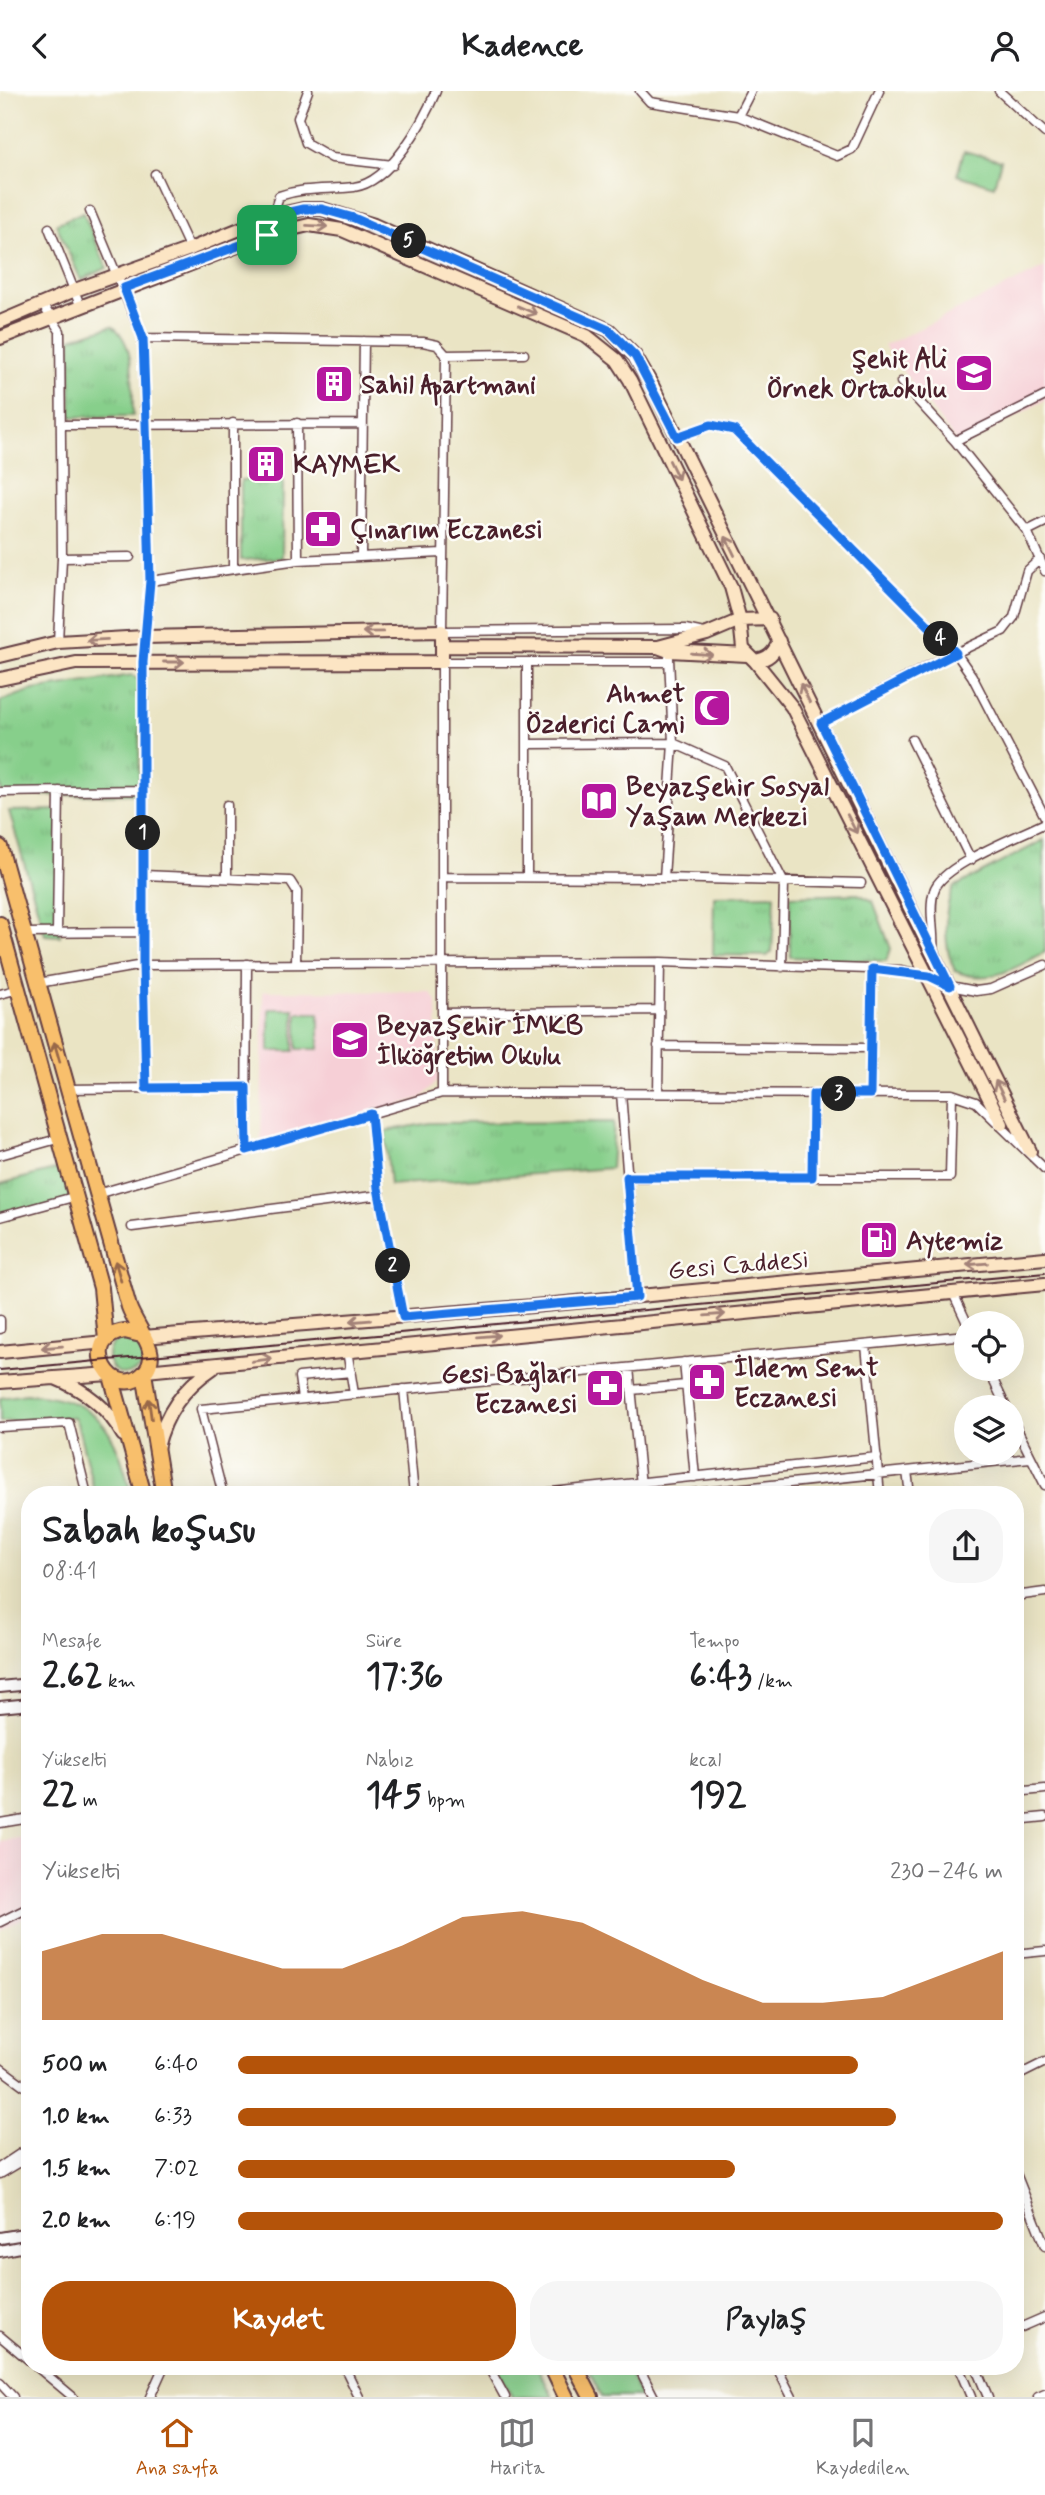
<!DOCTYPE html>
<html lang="tr">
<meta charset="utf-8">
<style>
:root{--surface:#fff;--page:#f6f6f6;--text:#202124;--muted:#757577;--line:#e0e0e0;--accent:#b45309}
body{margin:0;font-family:Mynerve,sans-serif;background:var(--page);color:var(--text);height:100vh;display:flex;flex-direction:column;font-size:26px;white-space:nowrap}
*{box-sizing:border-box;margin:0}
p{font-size:23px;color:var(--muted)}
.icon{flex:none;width:38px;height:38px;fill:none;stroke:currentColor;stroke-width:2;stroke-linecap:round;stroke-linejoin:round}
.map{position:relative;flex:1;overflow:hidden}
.details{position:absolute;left:21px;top:1395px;width:1003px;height:889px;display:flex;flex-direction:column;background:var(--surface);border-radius:28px;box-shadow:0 7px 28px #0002}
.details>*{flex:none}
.tools{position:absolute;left:954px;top:1220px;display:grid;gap:14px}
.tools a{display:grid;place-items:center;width:70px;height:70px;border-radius:50%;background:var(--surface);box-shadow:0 7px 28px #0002;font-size:35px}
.pin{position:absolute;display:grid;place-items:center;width:60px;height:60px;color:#fff;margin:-30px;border-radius:14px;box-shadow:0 4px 10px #0006}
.km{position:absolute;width:35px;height:35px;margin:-18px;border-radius:50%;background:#222;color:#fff;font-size:19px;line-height:35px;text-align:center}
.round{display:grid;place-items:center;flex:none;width:74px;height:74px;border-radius:28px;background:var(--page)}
.head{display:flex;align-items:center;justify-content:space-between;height:119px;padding:0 21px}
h1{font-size:38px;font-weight:800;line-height:52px}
.figures{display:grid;grid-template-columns:repeat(3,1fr);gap:10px;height:119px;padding:7px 21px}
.figures div{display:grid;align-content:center}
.figures b{font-size:35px;font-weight:800}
.figures small{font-size:19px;font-weight:400}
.figures p{font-size:19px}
.chart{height:196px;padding:14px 21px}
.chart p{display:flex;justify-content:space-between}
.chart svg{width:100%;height:126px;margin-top:7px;fill:var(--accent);opacity:.7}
.action{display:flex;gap:14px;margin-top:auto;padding:14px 21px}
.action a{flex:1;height:80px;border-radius:28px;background:var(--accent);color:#fff;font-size:28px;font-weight:800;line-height:80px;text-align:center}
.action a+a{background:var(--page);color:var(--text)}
ul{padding:0 21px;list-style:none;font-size:23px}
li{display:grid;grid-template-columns:112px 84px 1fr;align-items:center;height:52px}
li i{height:18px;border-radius:9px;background:var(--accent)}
header{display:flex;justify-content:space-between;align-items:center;height:91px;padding:0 21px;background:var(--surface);font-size:32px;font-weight:800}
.dock{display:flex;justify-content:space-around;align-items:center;height:98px;border-top:2px solid var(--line);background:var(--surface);font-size:19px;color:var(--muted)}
.dock a{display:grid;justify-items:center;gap:4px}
.dock .on{color:var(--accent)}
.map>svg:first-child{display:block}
</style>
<header><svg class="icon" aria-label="back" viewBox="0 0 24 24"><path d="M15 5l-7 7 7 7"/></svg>Kadence<svg class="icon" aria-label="person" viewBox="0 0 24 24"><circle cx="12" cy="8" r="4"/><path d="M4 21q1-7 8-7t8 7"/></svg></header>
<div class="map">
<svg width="1045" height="2306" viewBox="0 0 1045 2306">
<defs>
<pattern id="park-tufts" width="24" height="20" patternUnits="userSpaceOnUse" patternTransform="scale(1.75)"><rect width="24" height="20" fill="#87cf8b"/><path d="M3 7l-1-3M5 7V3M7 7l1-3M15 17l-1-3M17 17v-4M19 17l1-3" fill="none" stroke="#76b178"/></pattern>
</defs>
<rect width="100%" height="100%" fill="#fdfcf7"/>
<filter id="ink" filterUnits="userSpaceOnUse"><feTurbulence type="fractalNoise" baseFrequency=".0143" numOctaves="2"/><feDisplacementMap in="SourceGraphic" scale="14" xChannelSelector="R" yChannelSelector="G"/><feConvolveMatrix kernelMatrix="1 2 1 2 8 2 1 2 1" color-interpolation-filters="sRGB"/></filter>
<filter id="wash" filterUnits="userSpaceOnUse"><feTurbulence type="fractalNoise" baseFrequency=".00686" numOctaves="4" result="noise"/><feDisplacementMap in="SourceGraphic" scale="28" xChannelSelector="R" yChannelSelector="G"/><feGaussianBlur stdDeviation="1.57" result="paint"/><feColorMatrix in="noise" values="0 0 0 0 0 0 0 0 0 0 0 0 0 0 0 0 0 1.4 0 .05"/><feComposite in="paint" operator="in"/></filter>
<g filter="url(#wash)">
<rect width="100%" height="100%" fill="#eae4c4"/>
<path fill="#f6cfd6" d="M1045,176V309L960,356L884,255Z
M263,900L430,901L437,910L438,989L422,1007L267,1053L261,1049Z
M30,1745V1824L0,1839V1750Z"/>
<path fill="#87cf8b" stroke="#68775b" stroke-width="2" d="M964,60L1001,70L994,95L957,84Z
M269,918H294V960H269Z
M297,922H319V958H297Z
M108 1265a18 18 0 1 1 36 0a18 18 0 1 1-36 0Z
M26,1303C98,1305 116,1339 131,1403H95L77,1332L73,1326L0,1331V1307Z
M496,2275H537L553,2306H512Z
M586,2275H625L641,2306H602Z"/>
<path fill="url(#park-tufts)" stroke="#68775b" stroke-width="2" d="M83,121L107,177L81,189L56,133Z
M112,235C137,252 132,299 133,325L71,326V247Z
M241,389H283L282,467L241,469Z
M132,584L140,590L139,703L3,705L0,694V610L33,599Z
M61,719L60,845L45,844L9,720Z
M1044,749L1045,861C1015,877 989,895 955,880C944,857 942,819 954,796Z
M858,803L873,810L891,858L886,870L790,866V805Z
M775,804L772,861L767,865L713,864L714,805Z
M614,1031L611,1077L390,1094L385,1040L430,1032Z
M62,1077L71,1110L0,1129V1093Z"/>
</g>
<g filter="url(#ink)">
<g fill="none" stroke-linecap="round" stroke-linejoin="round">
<defs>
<path id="minor" d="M308,0L298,27L306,52L332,67L393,74
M640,0L650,11L738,25L837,65L852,58L879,0
M999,0L1045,42
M738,25L751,0
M155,83L191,160
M90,120L143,247L150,490L143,571V874L146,997
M49,137L80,214
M266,144L279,105C306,96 326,99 354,96C391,91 423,31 436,0
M42,213L60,240L62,467L58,551
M143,247L423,251L437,254L446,264L442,540L685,538L704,542
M446,264L524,263
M901,291L955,350L1027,440L1045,480
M233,332V478
M297,332L298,469
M62,334L362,333
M677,346L711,334L734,339L956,562L972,585L1045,726
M955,350L1045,305
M1027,440L1045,431
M361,464L364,250
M62,467L130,466
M150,490L298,469L442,462
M527,571V786
M821,632L928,575L1003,540L1014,526L1027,480L1040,468
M912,649L971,769
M529,653L673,652L725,675L784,792L782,876
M0,701L143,699
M227,714V787
M143,784L290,790L297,801L296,873
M442,786L664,787L861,792
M664,787L673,652L669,567
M24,842L143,841
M57,842L59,700
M933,860C935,841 928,818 934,800C941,774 1020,745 1045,732
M38,892L143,874L660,871L900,879L929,885L950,895L976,900L991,898L1045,874
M0,903L19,898
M442,922L659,919
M658,955L871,957
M67,998L246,996
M442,1002V571H669
M621,1002L637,1206
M658,1002L660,871
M870,1003L872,878
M371,1022L378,1098L403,1226
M246,1059L247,873
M0,1064L61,1047
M627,1086H950L952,1003
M812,1086L813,1003
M97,1103L442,1002L952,1003L976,1011L1045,1078
M0,1126L77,1105
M132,1136L380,1104
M953,1202L967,1232
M0,1229V1238
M866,1254L880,1404
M347,1259L354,1303
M684,1271L695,1386
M629,1277L642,1404
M988,1278L1006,1316
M404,1298L414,1404
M631,1299L686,1294
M302,1308L299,1286L351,1281
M1012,1328L1045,1394
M0,1336L69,1332L87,1404
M907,1380L910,1404
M223,1404L201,1318L966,1244
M524,1404L877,1366
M676,1404L1030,1367
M1015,1505L1045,1501
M1015,1701L1045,1698
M1015,1729L1045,1726
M0,1732L30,1727
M0,1831L30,1816
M1015,1863L1045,1860
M0,1977L30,1999
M1015,1986L1045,1971
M0,2076L30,2056
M1015,2080L1045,2155
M0,2083L30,2065
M1015,2239L1045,2226
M0,2245L30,2270
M36,2275L73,2306
M344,2275L359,2306
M488,2275L505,2306
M638,2275L654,2306
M776,2275L792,2306
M958,2275L971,2306
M975,2275L988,2306
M0,2292L13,2306
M150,2306L164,2275
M1038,2306L1045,2303"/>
<path id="tertiary" d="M0,1596L30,1593
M0,1616L30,1613
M0,2147L30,2142
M0,2160L30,2154"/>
<path id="secondary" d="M0,231L75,199L190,158L272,125L303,118H322L374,134L609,239L635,265L653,296L1030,1060
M0,247L266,144L309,134L342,139L587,245L617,269L630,289L731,496L740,529L707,543L658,556
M770,528L740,529L743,558L755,570C769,568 774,562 779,550
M442,555L658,556L669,560L747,564
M0,565L58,551L144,546L442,540V571L76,572L0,588
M755,570L792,616L1002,1033
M143,1246L533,1215L1045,1167
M0,1261L105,1251
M146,1280L1045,1193
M55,1287C85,1299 108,1316 123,1344
M0,1291L109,1283
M157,1357C165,1322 184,1296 213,1277"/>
<path id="trunk" d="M0,756L129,1216C133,1228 149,1250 150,1260C152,1267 150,1275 145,1281C115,1315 74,1247 125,1240L141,1244
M0,833L101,1197L106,1249
M144,1282L164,1404
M111,1285L144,1404
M551,2275L566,2306
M575,2275L591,2306"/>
</defs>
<use href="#minor" stroke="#623d42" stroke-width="11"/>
<use href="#tertiary" stroke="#623d42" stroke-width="14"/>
<use href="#secondary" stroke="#623d42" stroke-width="16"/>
<use href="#trunk" stroke="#623d42" stroke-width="18"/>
<use href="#minor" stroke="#fff" stroke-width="8"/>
<use href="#tertiary" stroke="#fff" stroke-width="10"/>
<use href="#secondary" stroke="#fce5c4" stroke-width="12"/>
<use href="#trunk" stroke="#f8bf6c" stroke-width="14"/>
<path stroke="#4a1f2b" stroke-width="2" d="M0,1279L1045,1182"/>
</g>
<defs><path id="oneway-shaft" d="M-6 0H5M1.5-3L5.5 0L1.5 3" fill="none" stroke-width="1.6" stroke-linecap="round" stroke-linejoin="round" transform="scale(1.75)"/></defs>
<g stroke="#a38278">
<use href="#oneway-shaft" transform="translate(317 135) rotate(3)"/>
<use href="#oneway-shaft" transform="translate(527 219) rotate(23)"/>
<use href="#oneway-shaft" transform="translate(674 379) rotate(64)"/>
<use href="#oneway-shaft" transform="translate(730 455) rotate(-116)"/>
<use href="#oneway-shaft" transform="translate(373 541) rotate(179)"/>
<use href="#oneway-shaft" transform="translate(97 549) rotate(177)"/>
<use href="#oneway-shaft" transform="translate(702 563) rotate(4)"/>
<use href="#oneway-shaft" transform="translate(174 571)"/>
<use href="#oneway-shaft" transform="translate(805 602) rotate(-116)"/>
<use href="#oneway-shaft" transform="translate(852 733) rotate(63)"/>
<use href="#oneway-shaft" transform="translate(1000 999) rotate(-116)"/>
<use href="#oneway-shaft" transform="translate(977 1173) rotate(175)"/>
<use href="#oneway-shaft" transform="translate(715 1224) rotate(-5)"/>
<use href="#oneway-shaft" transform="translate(360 1230) rotate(175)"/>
<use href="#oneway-shaft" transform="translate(489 1245) rotate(-5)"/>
<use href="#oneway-shaft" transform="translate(52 1256) rotate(175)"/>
<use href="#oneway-shaft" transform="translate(262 1269) rotate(-7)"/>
</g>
<g stroke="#986748">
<use href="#oneway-shaft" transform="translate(57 961) rotate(-106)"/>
<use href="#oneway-shaft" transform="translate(118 1180) rotate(-106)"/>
<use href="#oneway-shaft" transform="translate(150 1318) rotate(-98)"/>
</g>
</g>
<g fill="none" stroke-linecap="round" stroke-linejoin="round" filter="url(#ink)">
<defs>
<path id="route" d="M303,118H322L354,127L609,239L635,265L677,346L711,334L734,339L956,562L821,632L950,895L929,885L872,878L870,1003H813L812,1086H627L637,1206L403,1226L378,1097L371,1023L247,1059L246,996L146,997L143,874V571L150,490L146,332L143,247L124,197L254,149L267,144L272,125Z"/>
</defs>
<use href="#route" stroke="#fff" stroke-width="14"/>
<use href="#route" stroke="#1a73e8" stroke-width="9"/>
</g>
<defs>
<symbol id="school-square" viewBox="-11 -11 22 22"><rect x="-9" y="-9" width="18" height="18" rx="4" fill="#b5179e" stroke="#fdfcf7"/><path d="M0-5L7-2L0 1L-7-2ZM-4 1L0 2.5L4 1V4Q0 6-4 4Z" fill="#fff"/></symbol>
<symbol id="building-square" viewBox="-11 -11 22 22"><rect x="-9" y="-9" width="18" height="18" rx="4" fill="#b5179e" stroke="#fdfcf7"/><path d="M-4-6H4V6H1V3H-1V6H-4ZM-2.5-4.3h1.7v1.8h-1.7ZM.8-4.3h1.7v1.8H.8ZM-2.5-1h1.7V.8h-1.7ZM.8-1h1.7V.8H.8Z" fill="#fff"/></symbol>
<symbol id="pharmacy-square" viewBox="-11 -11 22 22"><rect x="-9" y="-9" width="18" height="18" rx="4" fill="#b5179e" stroke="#fdfcf7"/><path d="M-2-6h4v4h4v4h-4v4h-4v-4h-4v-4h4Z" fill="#fff"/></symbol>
<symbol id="mosque-square" viewBox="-11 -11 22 22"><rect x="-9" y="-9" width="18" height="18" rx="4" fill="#b5179e" stroke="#fdfcf7"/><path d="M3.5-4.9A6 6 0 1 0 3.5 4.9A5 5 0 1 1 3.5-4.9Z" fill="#fff"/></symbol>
<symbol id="library-square" viewBox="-11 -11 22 22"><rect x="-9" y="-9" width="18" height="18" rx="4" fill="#b5179e" stroke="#fdfcf7"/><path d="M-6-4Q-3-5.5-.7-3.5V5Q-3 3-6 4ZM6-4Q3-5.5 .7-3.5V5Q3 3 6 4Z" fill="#fff"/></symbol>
<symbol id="fuel-square" viewBox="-11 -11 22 22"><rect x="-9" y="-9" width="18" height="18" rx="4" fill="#b5179e" stroke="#fdfcf7"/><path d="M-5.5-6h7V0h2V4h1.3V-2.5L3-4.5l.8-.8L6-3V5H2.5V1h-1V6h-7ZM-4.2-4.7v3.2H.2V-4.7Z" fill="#fff"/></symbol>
</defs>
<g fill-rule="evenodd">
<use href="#school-square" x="952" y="260" width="44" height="44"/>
<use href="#building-square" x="312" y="271" width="44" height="44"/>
<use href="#building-square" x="244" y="351" width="44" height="44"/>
<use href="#pharmacy-square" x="301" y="416" width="44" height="44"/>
<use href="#mosque-square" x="690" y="595" width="44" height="44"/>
<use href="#library-square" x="577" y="688" width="44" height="44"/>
<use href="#school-square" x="328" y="927" width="44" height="44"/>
<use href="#fuel-square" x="857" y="1127" width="44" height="44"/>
<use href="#pharmacy-square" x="685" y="1269" width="44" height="44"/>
<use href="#pharmacy-square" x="583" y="1275" width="44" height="44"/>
</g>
<g text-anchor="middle" stroke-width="5" stroke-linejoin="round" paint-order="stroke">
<g font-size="26" font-weight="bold" fill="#4a1f2b" stroke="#fdfcf7" text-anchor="start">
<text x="947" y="276" text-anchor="end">Şehit Ali<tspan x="947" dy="30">Örnek Ortaokulu</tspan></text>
<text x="361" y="302">Sahil Apartmani</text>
<text x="293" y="382">KAYMEK</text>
<text x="350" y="447">Çınarım Eczanesi</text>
<text x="685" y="611" text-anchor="end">Ahmet<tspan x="685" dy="30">Özderici Cami</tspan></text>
<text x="626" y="704">Beyazşehir Sosyal<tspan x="626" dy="30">Yaşam Merkezi</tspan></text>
<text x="377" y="943">Beyazşehir İMKB<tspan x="377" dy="30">İlköğretim Okulu</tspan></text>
<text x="906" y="1158">Aytemiz</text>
<text x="734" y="1285">İldem Semt<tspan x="734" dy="30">Eczanesi</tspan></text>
<text x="578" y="1291" text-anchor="end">Gesi Bağları<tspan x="578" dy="30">Eczanesi</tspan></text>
</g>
<g font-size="26" fill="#4a1f2b" stroke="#fdfcf7">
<text transform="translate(738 1173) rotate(-5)" y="9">Gesi Caddesi</text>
</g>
</g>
</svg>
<div class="tools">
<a><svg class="icon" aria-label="locate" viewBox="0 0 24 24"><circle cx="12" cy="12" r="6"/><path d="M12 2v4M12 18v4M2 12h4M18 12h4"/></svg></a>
<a><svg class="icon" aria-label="layers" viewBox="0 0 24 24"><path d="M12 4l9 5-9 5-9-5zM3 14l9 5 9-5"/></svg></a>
</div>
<div class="pin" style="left:267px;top:144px;background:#1e9e55"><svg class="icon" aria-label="arrive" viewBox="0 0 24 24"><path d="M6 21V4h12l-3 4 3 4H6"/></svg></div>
<b class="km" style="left:143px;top:742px">1</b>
<b class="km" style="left:393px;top:1175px">2</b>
<b class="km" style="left:839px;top:1003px">3</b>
<b class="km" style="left:941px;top:548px">4</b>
<b class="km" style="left:409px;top:150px">5</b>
<section class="details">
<div class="head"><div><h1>Sabah koşusu</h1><p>08:41</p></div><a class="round"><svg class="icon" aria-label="share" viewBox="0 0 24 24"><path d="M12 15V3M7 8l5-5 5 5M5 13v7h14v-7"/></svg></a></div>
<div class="figures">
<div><p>Mesafe</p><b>2.62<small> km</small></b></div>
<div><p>Süre</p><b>17:36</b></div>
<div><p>Tempo</p><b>6:43<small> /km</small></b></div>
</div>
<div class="figures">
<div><p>Yükselti</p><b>22<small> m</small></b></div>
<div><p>Nabız</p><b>145<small> bpm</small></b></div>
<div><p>kcal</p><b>192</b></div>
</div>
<div class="chart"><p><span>Yükselti</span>230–246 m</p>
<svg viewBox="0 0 160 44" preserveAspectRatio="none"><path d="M0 44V20L10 14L20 14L30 20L40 26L50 26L60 18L70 8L80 6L90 10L100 20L110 30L120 38L130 38L140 36L150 28L160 20V44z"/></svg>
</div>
<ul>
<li><b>500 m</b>6:40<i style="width:81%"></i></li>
<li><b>1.0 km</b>6:33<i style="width:86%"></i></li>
<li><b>1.5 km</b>7:02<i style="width:65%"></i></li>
<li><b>2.0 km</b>6:19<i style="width:100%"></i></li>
</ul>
<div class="action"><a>Kaydet</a><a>Paylaş</a></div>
</section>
</div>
<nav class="dock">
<a class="on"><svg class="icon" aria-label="home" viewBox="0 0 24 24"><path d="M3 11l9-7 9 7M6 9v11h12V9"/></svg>Ana sayfa</a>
<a><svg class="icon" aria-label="map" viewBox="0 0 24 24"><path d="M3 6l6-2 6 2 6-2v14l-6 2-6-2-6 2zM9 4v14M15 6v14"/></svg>Harita</a>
<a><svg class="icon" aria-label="saved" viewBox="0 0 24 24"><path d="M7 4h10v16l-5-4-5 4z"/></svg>Kaydedilen</a>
</nav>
